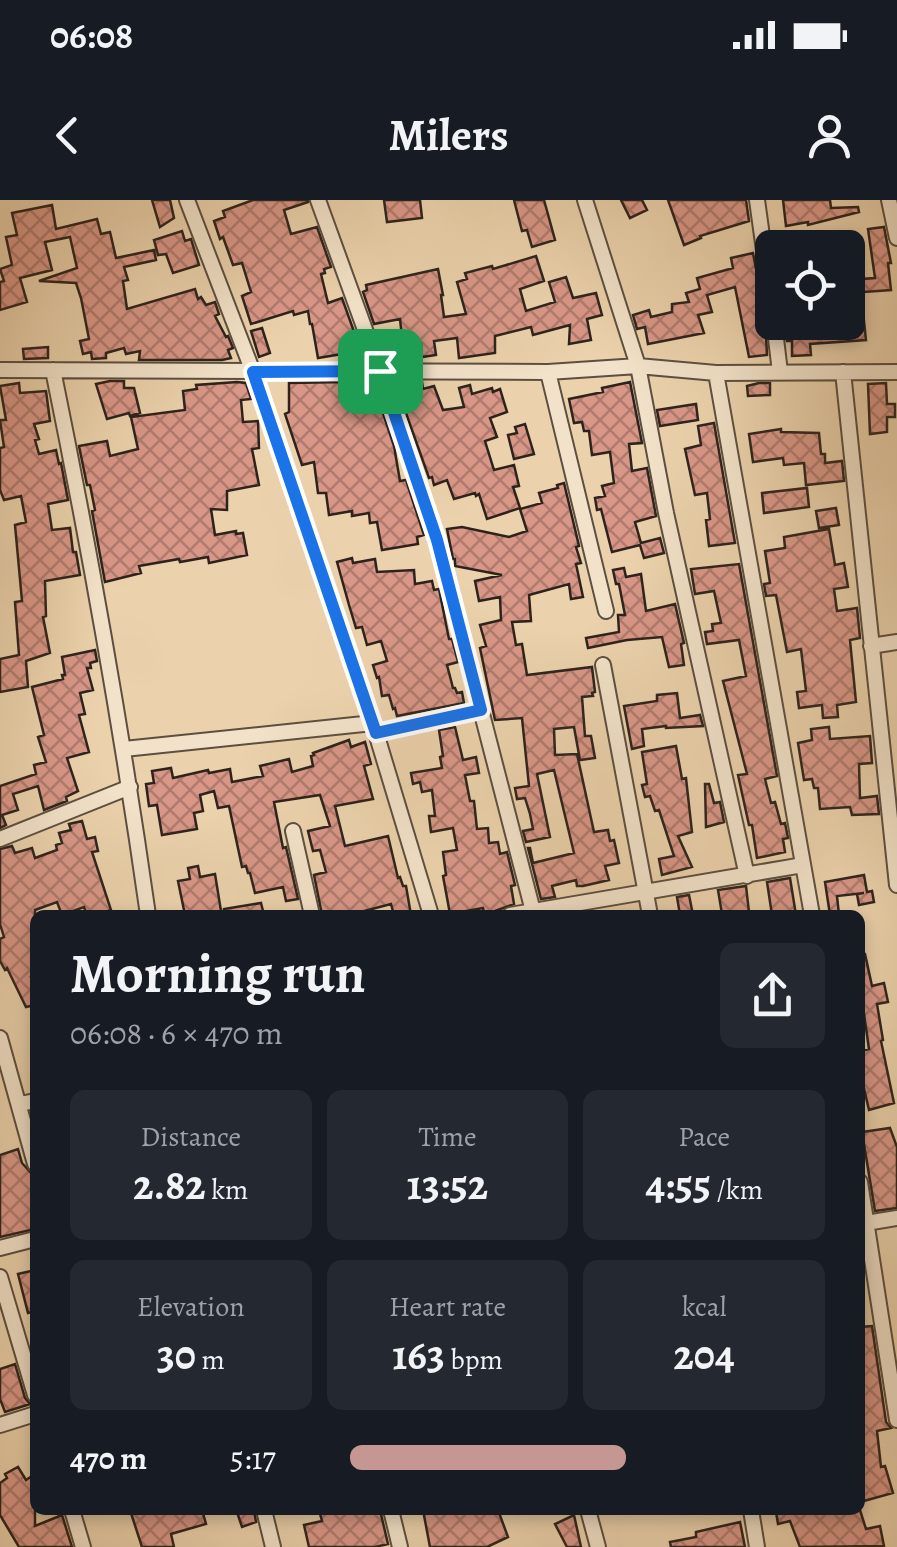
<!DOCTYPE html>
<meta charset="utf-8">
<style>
:root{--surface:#171b24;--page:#242831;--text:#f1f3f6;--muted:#9ea1a6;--accent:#c59692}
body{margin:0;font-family:Alegreya,serif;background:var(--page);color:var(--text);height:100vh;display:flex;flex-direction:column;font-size:38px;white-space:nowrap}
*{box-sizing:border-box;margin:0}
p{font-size:32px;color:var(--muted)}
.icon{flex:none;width:55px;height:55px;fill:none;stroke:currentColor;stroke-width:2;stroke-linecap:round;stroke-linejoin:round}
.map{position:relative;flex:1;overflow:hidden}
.drawer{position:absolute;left:30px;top:710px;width:835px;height:605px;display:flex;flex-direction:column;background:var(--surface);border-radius:15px;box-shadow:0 5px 15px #0003}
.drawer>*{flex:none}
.tools{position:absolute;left:755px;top:30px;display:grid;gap:20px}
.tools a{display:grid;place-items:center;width:110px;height:110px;border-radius:15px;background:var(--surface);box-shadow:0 5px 15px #0003;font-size:50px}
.pin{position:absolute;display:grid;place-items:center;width:85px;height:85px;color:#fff;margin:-42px;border-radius:20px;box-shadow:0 5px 15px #0006}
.round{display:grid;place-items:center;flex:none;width:105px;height:105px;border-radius:15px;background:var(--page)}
.summary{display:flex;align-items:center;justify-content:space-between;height:170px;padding:0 40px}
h1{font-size:55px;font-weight:700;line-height:75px}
.stats{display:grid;grid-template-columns:repeat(3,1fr);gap:15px;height:170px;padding:10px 40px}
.stats div{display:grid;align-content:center;border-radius:15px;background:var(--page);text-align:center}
.stats b{font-size:42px;font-weight:700}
.stats small{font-size:28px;font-weight:400}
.stats p{font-size:28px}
ul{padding:0 40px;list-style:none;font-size:32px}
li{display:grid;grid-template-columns:160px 120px 1fr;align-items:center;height:75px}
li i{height:25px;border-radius:12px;background:var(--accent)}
.status{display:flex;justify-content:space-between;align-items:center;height:70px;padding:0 50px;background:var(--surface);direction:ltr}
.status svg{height:28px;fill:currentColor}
header{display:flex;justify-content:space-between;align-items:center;height:130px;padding:0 40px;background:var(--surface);font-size:45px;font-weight:700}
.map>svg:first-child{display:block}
</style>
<div class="status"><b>06:08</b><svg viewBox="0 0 49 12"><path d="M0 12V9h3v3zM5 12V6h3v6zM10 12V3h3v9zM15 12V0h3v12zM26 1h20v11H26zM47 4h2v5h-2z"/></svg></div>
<header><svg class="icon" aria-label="back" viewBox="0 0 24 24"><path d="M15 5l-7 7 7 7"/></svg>Milers<svg class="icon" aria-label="person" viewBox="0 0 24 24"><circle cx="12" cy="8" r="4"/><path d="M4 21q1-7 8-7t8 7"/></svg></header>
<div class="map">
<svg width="897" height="1347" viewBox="0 0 897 1347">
<defs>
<pattern id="building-cross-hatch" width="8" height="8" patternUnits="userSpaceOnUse" patternTransform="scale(2.5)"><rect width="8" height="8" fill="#d99787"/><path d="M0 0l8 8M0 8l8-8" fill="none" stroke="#b07b6e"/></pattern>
</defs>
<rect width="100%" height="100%" fill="#ebd2ac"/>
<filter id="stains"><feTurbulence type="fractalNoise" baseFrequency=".002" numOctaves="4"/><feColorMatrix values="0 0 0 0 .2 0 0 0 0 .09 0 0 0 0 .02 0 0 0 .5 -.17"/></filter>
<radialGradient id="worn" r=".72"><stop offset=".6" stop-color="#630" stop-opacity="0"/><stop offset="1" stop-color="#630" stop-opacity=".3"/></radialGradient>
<path fill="url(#building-cross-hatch)" stroke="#2d231c" stroke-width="2.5" d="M152,0H170L174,18L160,27Z
M253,0H308V2L284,10L291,34L317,27L331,67L324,69L325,73L321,74L328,103L342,98L362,154V161H343L342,154L318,158L312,124H310L308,111L294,115L293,111L251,124L242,96L251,92L242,63L233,65L223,37L220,39L214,21L225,17L223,11Z
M384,0H420L422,18L387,22Z
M514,0H544L555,40L532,47L527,30L522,31Z
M621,0H642L647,10L630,18Z
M668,0H746L749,21L700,36L701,38L684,45Z
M783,0H830L831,8L858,7L859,12L808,25V22L786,26Z
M52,5L56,29L97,19L101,34L110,32L116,58L154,50L156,60L124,67L128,80L123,81L127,109L195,89L198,99L201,97L206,105L215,102L219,114L215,116L226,137L228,136L233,148L228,150L231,158L222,160H139L140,151L126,154L124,148L106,153V158L92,159L91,152L83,154L80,141L89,139L81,98L76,83L39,81L77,68L70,37L45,42L52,70L20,78L27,102L0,110V82L4,81L0,69L12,65L6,37L17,35L12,13Z
M884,27L891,63H888L891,90L864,92L862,79L875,78L868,29Z
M182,31L185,41L191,39L199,65L173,73L166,54L158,55L154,40Z
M845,33L847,48H790L789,41Z
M753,53L765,117L767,155L749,157L735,87L707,95L712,112L698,115L704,133L648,144L645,127L637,129L633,115L649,110L651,117L672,112V104L689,102L686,93L700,89L697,78L733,68L731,58Z
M536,56L544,81L520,89L526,111L555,102L549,82L566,77L573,98L596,93L602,115L587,119L591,140L569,144L570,125L533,135L531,127L495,136V153L459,158L457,138L434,141L436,155L422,157L421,144L403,146L400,119L374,124L363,92L367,90L366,85L438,69L443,95H441L444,117L466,114L457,82L467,79L465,73L492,66L493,69Z
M863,112L866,140L810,144L811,155L792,156V141H787L785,125L798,124V122H848V114Z
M262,128L270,153L259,157L251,131Z
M48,147V158L24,159L23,149Z
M110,181H124V188H134L140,213L130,216L129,213L107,219L96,184Z
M237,182L246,183L251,199L241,200L243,222L258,221L259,248L252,249L259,285L227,291V310L211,309L215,335L236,331V334L243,333L247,355L209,363L208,357L180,362L179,359L139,366L141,373L105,382L92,311L95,310L90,285H87L79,246L107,241L110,256L138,249L131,217L185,210L183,191L197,189L196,185Z
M346,182L373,183L394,246L400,281L406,280L424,335L417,337L418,344L382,350L377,322L370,323L369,313L352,316V311L329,315L326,293H318L314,262L302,265L285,214L289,212V183Z
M422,182L423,189L434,186L443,210L464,207L459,188L470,185L472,194L492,188L493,192L500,189L507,212L490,218L497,237L485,241L494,270L514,265L519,286L513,287L520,308L487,319L479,294L476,296L475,293L454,299L447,280L434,285L432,277L429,278L396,185Z
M630,182L642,243L629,244L632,271L647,268L656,316L635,322L641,343L660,338L664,353L644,358L640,345L612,352L601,309L597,310L595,298L605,296L602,286L614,283L610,252L592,255L589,231H584L582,222L574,223L569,199L603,192L602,188Z
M19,183L20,193L46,191L50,221L34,224L39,239L35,240L39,254L56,250L59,264L61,263L68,300L48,304L52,330L70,328L73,352H76L80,375L45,381L46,416L43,417L50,453L26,461L28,487L0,492V459L19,455L15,402L22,401L15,325L26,322L21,296L4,300L0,290V248L4,247L0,220H6L0,186Z
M759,183H770V195L748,196L747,186Z
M886,183L887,204H895V217H887V232L870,234L868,184Z
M696,204L698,220L660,226L657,210Z
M714,223L735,343L709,346L706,320L710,319L707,293L695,295L685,249L701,245L698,226Z
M525,224L534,254L514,259L508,235L517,233L515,227Z
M781,229V232L819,233L821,254H825V263L842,261L844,281L806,285L804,263L784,265L783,258L753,262L749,234Z
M564,283L579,346L576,347L581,363L576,364L583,397L571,399L569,384L529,395L531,421L512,422L516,445L522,444L527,475L592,467L595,492L592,493L593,496L582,497L585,536H591L595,558L580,560L574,527L554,529L555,555L577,554L594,632L608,630L610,641L614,640L619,663L605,666L609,680L583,686H577L576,680L552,686L555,697L541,699L528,648H530L533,663L574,653L554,570L537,574L550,637L526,642L523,631L533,629L530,614L525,598L517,599L515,588L529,586L522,518L495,520L480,448L486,446L480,425L501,420L500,397L479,401L475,381L502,375L455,366V359H453L447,329L462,327L509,337L527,331L520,309L542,303L539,293L558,288L557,285Z
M807,288L809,307L764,313L762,293Z
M836,308L839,325L819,328L816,311Z
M829,329L835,365L844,363L848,387L834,389L837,411L857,408L860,438L850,440L856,502L837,505L838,517L823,518L822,505L799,508L797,492L806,491L801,449L787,452L776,395L766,396L764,384L770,383L765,351L785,348L784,337Z
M352,358L353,363L375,359L377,372L414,370L415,384L432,381L434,390L439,389L449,439H452L458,462L447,465L453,488H455L457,493L462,492L464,503L397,516L395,508L393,509L389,495L382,496L379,477L377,478L373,465L387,461L381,441L367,445L362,427L356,428L349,405L337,362Z
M739,364L777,576L765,579L771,603L775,602L781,624L785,623L788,638L783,639L785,652L757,658L752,625H749L738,575L747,574L723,481L746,476L739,440L707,444L705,432L713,431L712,424L721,423L714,391L695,394L691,369Z
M624,368L626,377L641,374L646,411L675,404L684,443L681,444L684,465L669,467L662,437L627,440L588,448L586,438L619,432L618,415H625L619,384H616L613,370Z
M95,450L97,461L90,463L91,468H87L93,490L80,493L85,514L79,515L89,552L67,558L78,591L66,597L67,601L44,610L38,586L13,594L18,610L2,615L6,625L0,628V586L36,574L34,565L46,562L38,537L44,535L32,487L63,479L62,475H65L62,457Z
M677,493L680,518L700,515L703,526L666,528V526L642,529L644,546L632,549L624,506L657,501V495Z
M455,527L463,560L476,557L479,573L465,575L470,601H474L477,629L488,628L489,643L498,642L500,654L507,652L515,685L511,686L514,704L495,711L484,713L483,708L450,714L443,676L446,675L443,652L457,650L453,628L431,632L429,616H435L432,590L422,592L420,582L413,584L411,573L442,568L440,557L443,556L439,530Z
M829,527L830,539L870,536L872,563L859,564L860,598L877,596L879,614L852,615L850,607L820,609L818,588H814L812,579L804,580L798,543L812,540L811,529Z
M349,540L351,547L365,542L371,564L364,566L373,599L335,606L345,646L388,636L398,678L400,677L403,686H406L411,715H394L391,704L349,715H322L314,675L326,672L320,650L313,651L308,631L330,626L320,595L274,602L283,648L286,647L298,699L286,701L283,687L255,693L250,673H248L246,666L242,667L229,606L218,608L214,591L200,595L203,611L194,613L197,629L162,635L157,605L149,606L146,584L154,583L152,571L171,568L173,578L208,570L209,573L230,569L232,582L263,576L260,566L289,559L292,572L313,566L311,556L314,555L313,553Z
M676,546L682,579L686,578L692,632L678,636L692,667L662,675L659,659L674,656L659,610L655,611L650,596L645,597L642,585L647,584L642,552Z
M705,584H709L714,603L720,602L724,622L706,627Z
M82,621L87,639L95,637L98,651L92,652L111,710L98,715H87L84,707L62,715L57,702L35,710V775L31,777L35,786V805L26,807L7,768L5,770L0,761V739L4,737L0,724V649L12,646L15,653L32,648L35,658L57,650L56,645L62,643L59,633L71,630L69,624Z
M198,666L200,677L215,674L221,711L205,715H185L178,681L190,679L188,668Z
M864,675L867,692L872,691L874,702L859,705L857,694L864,693L837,696L839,715H830L825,682Z
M790,678L796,715H772L767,682Z
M746,686L749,712L722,714L718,690Z
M689,695L693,715H680L677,697Z
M261,703L264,715H224V709Z
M860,754H865L872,786L884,783L888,802L877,804L883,840L881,841L894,903L869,910L862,880L860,881V851L869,849L863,807L860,808Z
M890,928L897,947V1008L875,1011L862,932Z
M18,949L22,963L32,974L35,985V1029L0,1037V955Z
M35,1070V1086L32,1087L35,1111L28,1113L18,1074Z
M872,1126L886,1222L891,1228L877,1231L881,1267L885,1266L893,1293L860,1302V1152L862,1151L860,1127Z
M15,1164L25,1198L30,1204L5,1212L0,1199V1169Z
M18,1267L26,1280L35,1274V1326L62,1315L72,1347H19L0,1315V1283L7,1278L5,1274Z
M130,1310H202L206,1324L171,1334L174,1347H142Z
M244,1310H254L256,1322L242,1327L237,1312Z
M319,1310H380L388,1344L375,1347H309L304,1325L322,1321Z
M423,1310H498L508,1337L487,1347H430Z
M790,1310H860L866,1329L880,1326L884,1346L800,1347L790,1321L778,1324L776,1312Z
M574,1315L581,1347H567L555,1324Z
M740,1322L745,1347H671L670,1342L696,1337V1332Z"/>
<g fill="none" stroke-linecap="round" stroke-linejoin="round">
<defs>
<path id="minor" d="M187,0L253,172L373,523L431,715
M318,0L380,171L437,340L534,715
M585,0L638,166L666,313L747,676
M757,0L772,108
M889,0L897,38
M774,122L780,172
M0,170L548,172L638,166L716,173L897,172
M53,170C90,351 122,531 148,715
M548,172L606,411
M843,172L897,685
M716,173L812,715
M871,446L897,442
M603,465L650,715
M377,533L481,510
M124,549L373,523
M293,631L312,715
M0,639L130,587
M510,715L803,665
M0,838L35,964
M20,904L35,901
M860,982L897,1220
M860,1024L897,1018
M0,1048L35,1039
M0,1077L35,1195
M0,1225L35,1214
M72,1310L83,1347
M264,1310L273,1347
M391,1310L400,1347
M588,1310L598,1347
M751,1310L757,1347"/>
</defs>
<use href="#minor" stroke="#5c4f40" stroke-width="18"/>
<use href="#minor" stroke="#f2e2c9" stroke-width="14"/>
</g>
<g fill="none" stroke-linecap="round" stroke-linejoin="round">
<defs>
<path id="route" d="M380,171L437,340L481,510L376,533L253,172Z"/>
</defs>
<use href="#route" stroke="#fff" stroke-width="20"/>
<use href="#route" stroke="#1a73e8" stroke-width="12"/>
</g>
<rect width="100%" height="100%" filter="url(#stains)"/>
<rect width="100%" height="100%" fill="url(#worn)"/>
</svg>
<div class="tools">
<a><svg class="icon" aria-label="locate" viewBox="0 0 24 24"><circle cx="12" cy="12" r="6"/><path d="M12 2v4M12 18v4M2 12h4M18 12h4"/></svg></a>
</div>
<div class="pin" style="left:380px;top:171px;background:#1e9e55"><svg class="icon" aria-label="arrive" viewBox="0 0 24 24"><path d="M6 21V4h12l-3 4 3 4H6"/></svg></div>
<section class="drawer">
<div class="summary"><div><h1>Morning run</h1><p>06:08 · 6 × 470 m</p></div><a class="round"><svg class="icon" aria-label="share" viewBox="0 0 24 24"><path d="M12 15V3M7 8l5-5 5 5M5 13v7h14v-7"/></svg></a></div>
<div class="stats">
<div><p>Distance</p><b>2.82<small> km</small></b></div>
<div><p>Time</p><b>13:52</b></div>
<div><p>Pace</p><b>4:55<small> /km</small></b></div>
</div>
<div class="stats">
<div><p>Elevation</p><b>30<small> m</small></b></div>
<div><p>Heart rate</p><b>163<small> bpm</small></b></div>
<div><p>kcal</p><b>204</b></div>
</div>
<ul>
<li><b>470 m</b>5:17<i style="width:58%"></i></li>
</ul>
</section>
</div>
